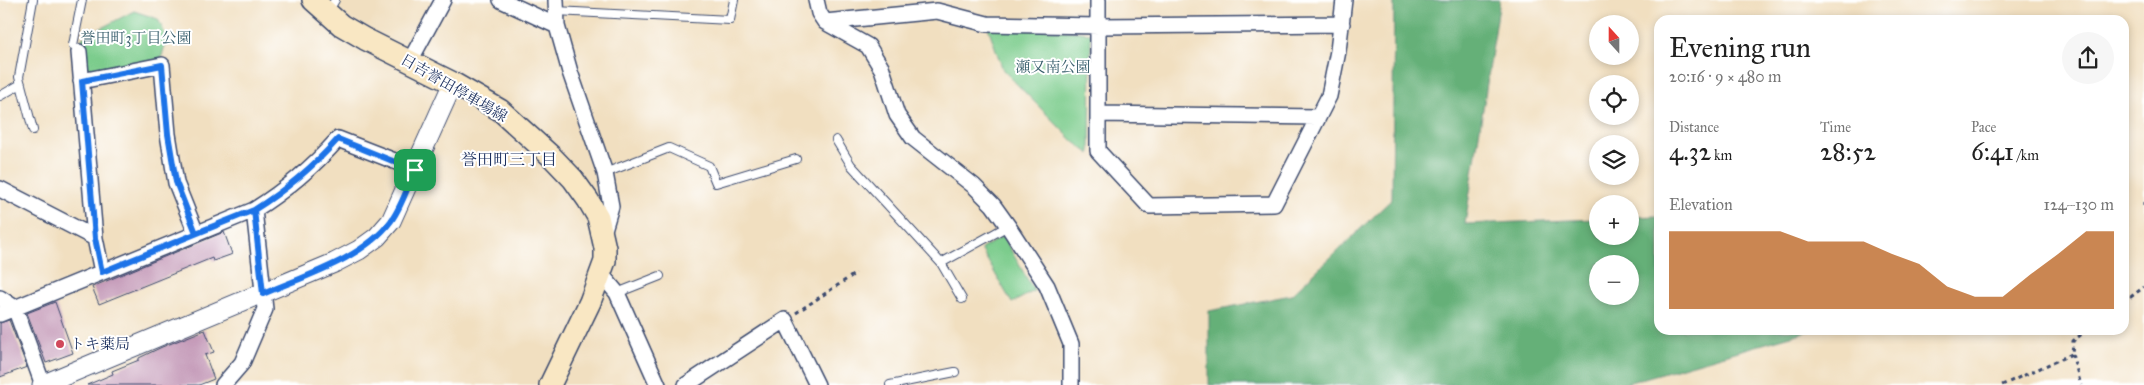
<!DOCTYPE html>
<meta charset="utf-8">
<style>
:root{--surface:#fff;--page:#f6f6f6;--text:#222;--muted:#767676;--accent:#b45309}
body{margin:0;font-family:"IM FELL Great Primer","Noto Serif JP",serif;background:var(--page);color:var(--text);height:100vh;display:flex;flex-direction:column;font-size:19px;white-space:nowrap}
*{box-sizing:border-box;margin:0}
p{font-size:16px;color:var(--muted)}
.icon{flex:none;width:28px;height:28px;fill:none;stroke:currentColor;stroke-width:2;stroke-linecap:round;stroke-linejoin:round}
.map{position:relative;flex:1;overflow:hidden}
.panel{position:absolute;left:1654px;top:15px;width:475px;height:320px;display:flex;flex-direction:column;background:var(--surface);border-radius:15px;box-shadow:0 2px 8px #0003}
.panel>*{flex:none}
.needle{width:32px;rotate:339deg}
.fabs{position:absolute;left:1589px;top:15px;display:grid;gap:10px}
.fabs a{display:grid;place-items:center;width:50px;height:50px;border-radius:50%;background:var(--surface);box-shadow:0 2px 8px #0003;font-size:25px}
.pin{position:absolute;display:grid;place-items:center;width:42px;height:42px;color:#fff;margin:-21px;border-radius:10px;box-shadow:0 2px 8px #0006}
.round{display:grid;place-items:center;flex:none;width:52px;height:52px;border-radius:26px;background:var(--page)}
.headline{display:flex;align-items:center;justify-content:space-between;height:85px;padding:0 15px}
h1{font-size:28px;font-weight:600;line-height:38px}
.figures{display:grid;grid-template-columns:repeat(3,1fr);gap:8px;height:85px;padding:5px 15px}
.figures div{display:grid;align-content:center}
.figures b{font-size:25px;font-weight:600}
.figures small{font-size:14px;font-weight:400}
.figures p{font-size:14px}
.chart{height:140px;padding:10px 15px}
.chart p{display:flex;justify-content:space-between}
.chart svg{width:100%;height:90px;margin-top:5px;fill:var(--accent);opacity:.7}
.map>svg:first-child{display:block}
</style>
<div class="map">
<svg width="2144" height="385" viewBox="0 0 2144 385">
<rect width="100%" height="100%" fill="#fff"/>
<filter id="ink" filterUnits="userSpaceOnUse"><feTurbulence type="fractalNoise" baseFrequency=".02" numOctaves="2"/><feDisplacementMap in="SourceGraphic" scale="10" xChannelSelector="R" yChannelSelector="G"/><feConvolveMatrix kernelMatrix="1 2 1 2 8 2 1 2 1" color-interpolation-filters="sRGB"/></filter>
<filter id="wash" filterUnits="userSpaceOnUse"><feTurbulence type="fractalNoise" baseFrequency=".0096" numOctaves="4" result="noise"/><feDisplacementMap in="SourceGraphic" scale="20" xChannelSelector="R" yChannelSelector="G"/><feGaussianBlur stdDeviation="1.12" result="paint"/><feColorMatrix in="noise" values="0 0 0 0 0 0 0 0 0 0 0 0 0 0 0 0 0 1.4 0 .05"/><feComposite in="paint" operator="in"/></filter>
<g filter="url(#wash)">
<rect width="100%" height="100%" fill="#f1dfc0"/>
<path fill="#7ccc8c" stroke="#4c7e75" d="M134,11L158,19L167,38L161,59L89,73L83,67L82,38Z
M987,24L1091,33L1090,154L1073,141L1003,70Z
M1003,236L1034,291L1012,303L981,249Z"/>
<path fill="#65b078" stroke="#40706b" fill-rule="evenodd" d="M1394,0H1500L1465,224L1597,219L1598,236H1630V217L1659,216V330H1812L1620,385H1209V311L1291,295L1392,199ZM1598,264H1630V296H1598Z"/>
<g id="blocks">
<path fill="#c49ab8" d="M224,232L232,254L230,255L213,261L212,258L99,304L92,287Z
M55,302L73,353L46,363L27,313Z
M9,320L27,367L0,377V323Z
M205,330L214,352L205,355L214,379L199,385H87L113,374L112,371L139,360V358L162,347Z"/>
</g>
</g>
<g filter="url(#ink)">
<use href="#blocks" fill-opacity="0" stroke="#3b496d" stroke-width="1"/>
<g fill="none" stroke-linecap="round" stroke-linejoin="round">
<defs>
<path id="service" d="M556,11L730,20L734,0
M328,12L335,0
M73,45L82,0
M0,96L21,84
M33,130L19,77L33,0
M836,140L851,165L941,263L962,299
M605,173L669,148L709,166L716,183L796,159
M941,263L1008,226
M617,293L660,276
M890,385L955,372"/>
<path id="minor" d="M501,0L557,26
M556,0L557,26L570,72L605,173L611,206L603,233
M816,0L819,13L825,22L868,46L882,69L897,115L913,138L974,186L993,205L1008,226L1047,286L1071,344V385
M1098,0V151L1149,206L1274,204L1329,96L1338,51L1344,0
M825,22L937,11L987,24L1099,26L1342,24
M79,52L95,238L102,272
M410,61L443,0
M81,81L162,65L168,134L176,183L196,233
M1098,114L1317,117
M0,189L95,238
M602,275L617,293L658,385
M0,298L15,308L43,385
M0,314L254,210C286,190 313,167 338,139L415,169
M223,385L242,363L265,309L254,210
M686,385L785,320L817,385"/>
<path id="tertiary" d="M42,385L334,263L359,250L377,237L391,221L453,83"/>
<path id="secondary" d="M313,0L341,25L365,39L453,83L500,110L552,157L573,179L588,200L598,217L605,248V261L590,302L550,385"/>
</defs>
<use href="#service" stroke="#3b496d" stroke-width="10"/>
<use href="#minor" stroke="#3b496d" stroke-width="18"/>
<use href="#tertiary" stroke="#3b496d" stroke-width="21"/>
<use href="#secondary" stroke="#3b496d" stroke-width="24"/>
<path stroke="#3b496d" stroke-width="3" stroke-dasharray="4 4" stroke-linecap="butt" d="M2144,202V210
M2124,302L2144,287
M796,313L856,273
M2072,354L2081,385
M2002,385L2072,354L2073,341L2087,330"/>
<use href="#service" stroke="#fff" stroke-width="8"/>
<use href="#minor" stroke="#fff" stroke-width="15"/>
<use href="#tertiary" stroke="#fff" stroke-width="19"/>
<use href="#secondary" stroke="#f9e7c3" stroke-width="21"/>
</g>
</g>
<g fill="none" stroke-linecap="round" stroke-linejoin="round" filter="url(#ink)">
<defs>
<path id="route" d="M415,170L338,139C313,167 286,190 254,210L102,272L95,238L82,81L162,65L168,134L176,182L196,233L254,210L263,294C304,276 363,259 391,221C402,206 408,186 415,170"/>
</defs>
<use href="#route" stroke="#fff" stroke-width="10"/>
<use href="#route" stroke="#1a73e8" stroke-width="6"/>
</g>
<circle fill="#d1495b" stroke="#fff" stroke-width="2" cx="60" cy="344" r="5"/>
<g text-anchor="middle" stroke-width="4" stroke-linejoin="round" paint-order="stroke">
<g font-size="15" fill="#385e6c" stroke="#fff">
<text x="136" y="43">誉田町3丁目公園</text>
<text x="1053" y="72">瀬又南公園</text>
</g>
<g font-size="15" fill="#1b2f5e" stroke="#fff">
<text transform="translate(454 88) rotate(30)" y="5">日吉誉田停車場線</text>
</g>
<g font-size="15" fill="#1b2f5e" stroke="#fff" text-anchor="start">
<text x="70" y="349">トキ薬局</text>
</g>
<g font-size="16" fill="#1b2f5e" stroke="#fff">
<text x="509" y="165">誉田町三丁目</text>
</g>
</g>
</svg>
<div class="fabs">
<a><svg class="needle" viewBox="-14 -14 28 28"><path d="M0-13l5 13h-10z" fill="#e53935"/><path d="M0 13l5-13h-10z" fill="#767676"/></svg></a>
<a><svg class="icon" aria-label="locate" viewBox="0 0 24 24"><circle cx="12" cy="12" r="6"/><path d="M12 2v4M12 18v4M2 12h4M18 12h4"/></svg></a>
<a><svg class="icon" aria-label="layers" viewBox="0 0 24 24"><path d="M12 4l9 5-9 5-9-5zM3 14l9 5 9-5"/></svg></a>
<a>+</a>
<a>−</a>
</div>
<div class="pin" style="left:415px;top:170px;background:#1e9e55"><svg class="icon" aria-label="arrive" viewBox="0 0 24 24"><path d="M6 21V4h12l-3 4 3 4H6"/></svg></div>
<section class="panel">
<div class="headline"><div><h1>Evening run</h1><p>20:16 · 9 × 480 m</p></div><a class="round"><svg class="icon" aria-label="share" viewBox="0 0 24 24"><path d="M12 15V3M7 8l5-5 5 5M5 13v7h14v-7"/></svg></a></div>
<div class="figures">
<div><p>Distance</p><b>4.32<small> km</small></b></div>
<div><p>Time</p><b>28:52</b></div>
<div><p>Pace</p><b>6:41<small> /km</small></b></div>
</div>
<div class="chart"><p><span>Elevation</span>124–130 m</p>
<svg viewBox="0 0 160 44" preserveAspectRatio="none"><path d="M0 44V6L10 6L20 6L30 6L40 6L50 11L60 11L70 11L80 17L90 22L100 33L110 38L120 38L130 27L140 17L150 6L160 6V44z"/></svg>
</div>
</section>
</div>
